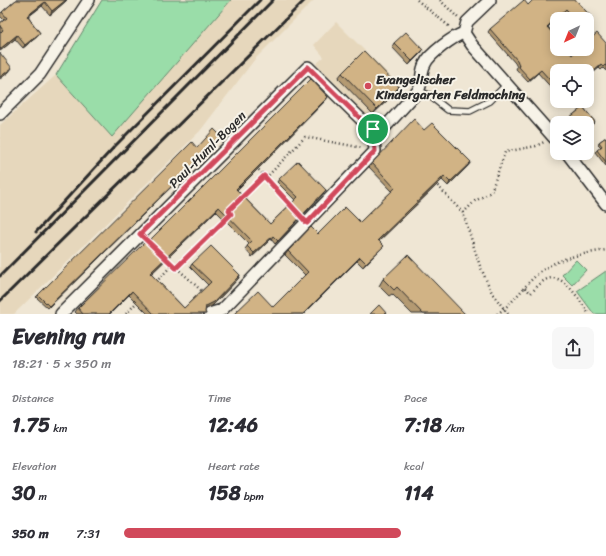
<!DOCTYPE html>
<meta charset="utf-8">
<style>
:root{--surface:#fff;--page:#f7f7f7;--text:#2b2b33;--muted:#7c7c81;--accent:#d1495b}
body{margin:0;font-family:Sriracha,sans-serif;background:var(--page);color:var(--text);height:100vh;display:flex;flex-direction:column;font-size:15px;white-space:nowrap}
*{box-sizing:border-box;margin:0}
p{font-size:13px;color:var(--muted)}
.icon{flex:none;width:22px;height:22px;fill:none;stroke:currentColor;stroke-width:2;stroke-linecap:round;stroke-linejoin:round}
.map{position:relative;height:314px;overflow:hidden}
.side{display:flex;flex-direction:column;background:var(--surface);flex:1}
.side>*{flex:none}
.needle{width:26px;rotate:223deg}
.tools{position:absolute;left:550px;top:12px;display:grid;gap:8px}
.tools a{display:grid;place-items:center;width:44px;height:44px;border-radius:8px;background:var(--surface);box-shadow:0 2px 10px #0003;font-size:20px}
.pin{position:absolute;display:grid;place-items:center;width:34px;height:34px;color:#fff;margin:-17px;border:2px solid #fff;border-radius:50%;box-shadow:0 1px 4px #0007}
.round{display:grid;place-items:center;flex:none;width:42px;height:42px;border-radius:8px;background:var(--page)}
.overview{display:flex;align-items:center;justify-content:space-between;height:68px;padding:0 12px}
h1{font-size:22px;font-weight:700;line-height:30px}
.stats{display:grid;grid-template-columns:repeat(3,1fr);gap:6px;height:68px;padding:4px 12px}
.stats div{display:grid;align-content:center}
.stats b{font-size:20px;font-weight:700}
.stats small{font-size:11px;font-weight:400}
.stats p{font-size:11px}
ul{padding:0 12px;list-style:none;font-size:13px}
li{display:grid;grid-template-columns:64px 48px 1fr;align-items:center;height:30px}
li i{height:10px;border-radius:5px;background:var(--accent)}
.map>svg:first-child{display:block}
</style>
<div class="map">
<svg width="606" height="314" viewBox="0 0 606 314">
<rect width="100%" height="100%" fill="#efe6d4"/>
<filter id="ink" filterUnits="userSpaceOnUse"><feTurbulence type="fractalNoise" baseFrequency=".025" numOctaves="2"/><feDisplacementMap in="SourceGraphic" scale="8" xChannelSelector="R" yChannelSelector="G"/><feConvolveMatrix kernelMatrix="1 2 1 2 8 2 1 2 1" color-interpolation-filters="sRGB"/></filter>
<g filter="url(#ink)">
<path fill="#e6d7bc" d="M231,0H314L255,59L200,131L14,314H0V125L56,75L112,137Z
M336,22L401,87L373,114L368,116L316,64L324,57L314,45Z"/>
<path fill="#9adda9" stroke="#62846a" d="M102,0H231L112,137L56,75Z
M576,260L586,270L572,285L562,275Z
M606,271V314H594L577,291Z"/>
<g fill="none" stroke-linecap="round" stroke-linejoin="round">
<defs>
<path id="service" d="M418,91L429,95L448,110L470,111L490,101L506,85"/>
<path id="minor" d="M464,33L472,45L557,141
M464,33L467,22L490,0
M0,114L40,74L89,0
M373,129L386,126L418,91C423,83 420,72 425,64C429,54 454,36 464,33
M567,153L606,204
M61,314L308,67L364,122L373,129
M209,314L222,310L375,151L373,129"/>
</defs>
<use href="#service" stroke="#2b2b2b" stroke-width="8"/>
<use href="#minor" stroke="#2b2b2b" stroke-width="14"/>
<path stroke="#2b2b2b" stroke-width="2.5" stroke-dasharray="1 3" stroke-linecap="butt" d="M417,0L450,27
M440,0L458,18
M256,167L292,206
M266,178L305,137L363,148
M435,183L463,213
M241,198L264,175
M165,257L204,293
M176,268L227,218
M156,282L173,264
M525,288L531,293C535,289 540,283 545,280C564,270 580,302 589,314
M126,314L139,300
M497,314C514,303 524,285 539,273C558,257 583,254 606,250
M508,314L492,293L480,266L463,213L475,201L491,192L505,152L536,146L544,142"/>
<use href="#service" stroke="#f7f3e8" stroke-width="5.5"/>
<use href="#minor" stroke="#f7f3e8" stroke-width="11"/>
<path stroke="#2b2b2b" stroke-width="3" d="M36,232L115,146L260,0
M0,276L273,0
M0,301L305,0"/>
</g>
<path fill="#b49a72" stroke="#2b2b2b" d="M16,0H67L50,15L42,6L28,17L40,33L38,36L23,48L15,39L0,51V23L4,20L0,16V14L2,12Z
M576,0L592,18L590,21L587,24V19H570L563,12L548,27L572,55L606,43V71L603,68L601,70L599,68L557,71V94L538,73L528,82L516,69L517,67L515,63L488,32L490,29L528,5Z
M394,43L423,50L420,54L409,65L392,47Z
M342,73L396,92L373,114L338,78Z
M326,100L237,190L270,224L295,200L277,182L279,179L326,190L324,193L275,244L271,239L252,257L245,249L249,244L216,211L151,274L184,308L208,285L190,267L192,264L240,275L238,279L212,306L206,309L205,312L206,314H148L129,295L110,314H77L75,312L78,308L150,240Z
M583,107L595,122L587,130V123H568L567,121L569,118Z
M424,130L468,166L448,186L442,180L379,241L384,246L363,267L357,261L304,314H234L273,307L305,275L285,255L288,251L318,234L360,222L392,191L369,167L372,163Z
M606,137V166L595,152L601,147L598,144L599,142Z
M220,139L48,308L36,297L197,148Z
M383,279L465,314H412L392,294L389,296L379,286Z"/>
<path fill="#927d5d" stroke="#2b2b2b" d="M66,0H67L50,15L52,11Z
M45,2L42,6L24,19L27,16Z
M566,9L545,30L547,27Z
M40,33L38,36L23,48L25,45Z
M17,35L15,39L0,51V49Z
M423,50L420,54L409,65L412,61Z
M601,65L599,68L587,78V77Z
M12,68L9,72L0,79V77Z
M541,70L538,73L528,82L530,79Z
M399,87L396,92L373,114L377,109Z
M328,97L326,100L234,193L236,189Z
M595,122L587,130V128Z
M222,137L220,139L48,308L49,306Z
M471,162L468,166L448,186L450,182Z
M444,176L442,180L376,244L378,240Z
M326,190L324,193L275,244L278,241Z
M219,207L216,211L148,277L150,273Z
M273,236L271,239L252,257L254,253Z
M384,246L363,267L366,263Z
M360,257L357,261L304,314H303Z
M240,275L238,279L212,306L204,310L206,306Z
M132,291L129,295L110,314H109Z"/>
<path fill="#d1b385" stroke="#2b2b2b" d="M16,0H66L52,11L45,2L27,16L40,33L25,45L17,35L0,49V33L3,30L0,26V23L7,18L2,12Z
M524,0L528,5L533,0H576L592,18L587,23V19H575L566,9L547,27L557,38V49H567L572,55L578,49H587V42L597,33L606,43V66L605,65L603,67L601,65L587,77V71H557V88L541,70L530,79L518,66L519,65L517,60L490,29Z
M406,32L423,50L412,61L394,43Z
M364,51L399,87L377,109L342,73Z
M0,53L12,68L0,77Z
M311,79L328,97L236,189L270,224L298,197L279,179L298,161L326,190L278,241L273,236L254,253L247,246L252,241L219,207L150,273L184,308L211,282L192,264L211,246L240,275L214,302L206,306L205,312L206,314H154L132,291L109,314H83L78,308L148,239L150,240Z
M583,107L595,122L587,128V123H573L569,118Z
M414,119L424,130L432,123L471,162L450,182L444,176L378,240L384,246L366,263L360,257L303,314H234L258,291L273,307L308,272L288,251L311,227L318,234L345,207L360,222L395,188L372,163Z
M214,129L222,137L49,306L38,295L192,142L197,148Z
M606,137V162L597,150L602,146L599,142Z
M408,255L465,314H423L397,287L394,290L383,279Z
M379,305L387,314H370Z"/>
</g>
<g fill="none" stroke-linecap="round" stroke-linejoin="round" filter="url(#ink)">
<defs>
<path id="route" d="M308,67L364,122L373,129L375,151L307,223L264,176L229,210L231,214L176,268L140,234Z"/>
</defs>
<use href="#route" stroke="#fff" stroke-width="8"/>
<use href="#route" stroke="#d1495b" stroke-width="5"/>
</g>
<circle fill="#d1495b" stroke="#f7f3e8" stroke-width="1.5" cx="368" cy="86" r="4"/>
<g text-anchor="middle" stroke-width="4" stroke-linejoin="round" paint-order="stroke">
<g font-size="13" font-weight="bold" fill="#2b2b2b" stroke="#f7f3e8" text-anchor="start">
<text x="376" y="84">Evangelischer<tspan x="376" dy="15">Kindergarten Feldmoching</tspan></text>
</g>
<g font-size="13" fill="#2b2b2b" stroke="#f7f3e8">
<text transform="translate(207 149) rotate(-45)" y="5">Paul-Huml-Bogen</text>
</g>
</g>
</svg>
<div class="tools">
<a><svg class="needle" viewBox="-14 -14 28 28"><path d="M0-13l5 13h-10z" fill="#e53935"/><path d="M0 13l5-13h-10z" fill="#7c7c81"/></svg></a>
<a><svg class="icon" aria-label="locate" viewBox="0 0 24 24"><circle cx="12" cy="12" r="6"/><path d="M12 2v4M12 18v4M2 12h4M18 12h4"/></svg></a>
<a><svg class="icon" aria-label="layers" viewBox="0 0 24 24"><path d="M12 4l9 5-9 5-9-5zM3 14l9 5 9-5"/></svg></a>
</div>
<div class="pin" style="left:373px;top:129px;background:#1e9e55"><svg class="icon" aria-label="arrive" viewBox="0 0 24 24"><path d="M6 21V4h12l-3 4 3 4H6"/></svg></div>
</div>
<section class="side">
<div class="overview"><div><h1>Evening run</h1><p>18:21 · 5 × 350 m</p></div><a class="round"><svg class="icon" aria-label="share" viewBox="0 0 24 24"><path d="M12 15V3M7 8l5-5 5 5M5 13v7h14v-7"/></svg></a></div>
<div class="stats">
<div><p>Distance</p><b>1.75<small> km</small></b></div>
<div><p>Time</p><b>12:46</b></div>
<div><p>Pace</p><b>7:18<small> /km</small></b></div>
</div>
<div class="stats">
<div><p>Elevation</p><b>30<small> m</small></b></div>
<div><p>Heart rate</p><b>158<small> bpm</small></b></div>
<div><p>kcal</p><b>114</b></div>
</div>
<ul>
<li><b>350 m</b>7:31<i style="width:59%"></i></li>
</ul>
</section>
